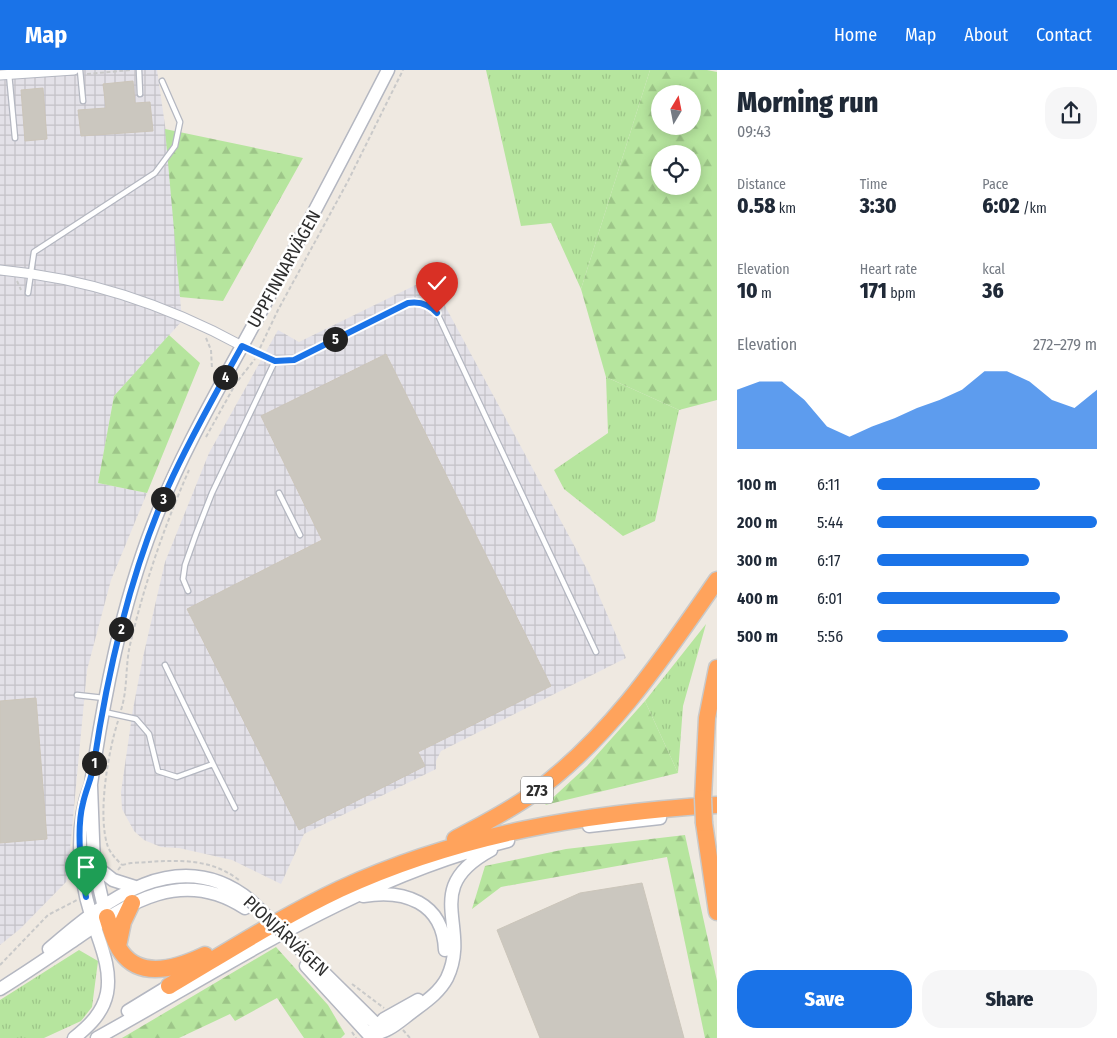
<!DOCTYPE html>
<meta charset="utf-8">
<style>
:root{--surface:#fff;--page:#f6f6f7;--text:#1f2937;--muted:#747a83;--accent:#1a73e8}
body{margin:0;font-family:"Fira Sans Condensed",sans-serif;background:var(--page);color:var(--text);height:100vh;display:flex;flex-direction:column;font-size:19px;white-space:nowrap}
*{box-sizing:border-box;margin:0}
p{font-size:16px;color:var(--muted)}
.icon{flex:none;width:28px;height:28px;fill:none;stroke:currentColor;stroke-width:2;stroke-linecap:round;stroke-linejoin:round}
.map{position:relative;flex:1;overflow:hidden}
.side{display:flex;flex-direction:column;background:var(--surface);width:400px}
.side>*{flex:none}
.needle{width:32px;rotate:10deg}
.buttons{position:absolute;left:651px;top:15px;display:grid;gap:10px}
.buttons a{display:grid;place-items:center;width:50px;height:50px;border-radius:50%;background:var(--surface);box-shadow:0 2px 12px #0003;font-size:25px}
.pin{position:absolute;display:grid;place-items:center;width:42px;height:42px;color:#fff;margin:-51px -21px;border-radius:50% 50% 50% 0;rotate:-45deg;box-shadow:0 0 5px #0007}
.pin .icon{rotate:45deg}
.km{position:absolute;width:25px;height:25px;margin:-12px;border-radius:50%;background:#222;color:#fff;font-size:14px;line-height:25px;text-align:center}
.round{display:grid;place-items:center;flex:none;width:52px;height:52px;border-radius:20px;background:var(--page)}
.headline{display:flex;align-items:center;justify-content:space-between;height:85px;padding:0 20px}
h1{font-size:28px;font-weight:800;line-height:38px}
.metrics{display:grid;grid-template-columns:repeat(3,1fr);gap:8px;height:85px;padding:5px 20px}
.metrics div{display:grid;align-content:center}
.metrics b{font-size:21px;font-weight:800}
.metrics small{font-size:14px;font-weight:400}
.metrics p{font-size:14px}
.chart{height:140px;padding:10px 20px}
.chart p{display:flex;justify-content:space-between}
.chart svg{width:100%;height:90px;margin-top:5px;fill:var(--accent);opacity:.7}
.primary-button{display:flex;gap:10px;margin-top:auto;padding:10px 20px}
.primary-button a{flex:1;height:58px;border-radius:20px;background:var(--accent);color:#fff;font-size:20px;font-weight:800;line-height:58px;text-align:center}
.primary-button a+a{background:var(--page);color:var(--text)}
ul{padding:0 20px;list-style:none;font-size:16px}
li{display:grid;grid-template-columns:80px 60px 1fr;align-items:center;height:38px}
li i{height:12px;border-radius:6px;background:var(--accent)}
header{display:flex;align-items:center;gap:30px;box-sizing:border-box;height:70px;padding:0 25px;background:var(--accent);color:#fff}
header strong{font-size:24px}
nav{display:flex;gap:28px;margin-inline-start:auto;font-size:18px}
main{display:flex;flex:1;min-height:0}
.map>svg:first-child{display:block}
</style>
<header>
<strong>Map</strong>
<nav><a>Home</a><a>Map</a><a>About</a><a>Contact</a></nav>
</header>
<main>
<div class="map">
<svg width="717" height="968" viewBox="0 0 717 968">
<defs>
<pattern id="industrial-grid" width="8" height="8" patternUnits="userSpaceOnUse" patternTransform="scale(1.25)"><rect width="8" height="8" fill="#e3e1e8"/><path d="M0 4h8M4 0v8" fill="none" stroke="#c3c1c7"/></pattern>
<pattern id="grass-tufts" width="24" height="20" patternUnits="userSpaceOnUse" patternTransform="scale(1.25)"><rect width="24" height="20" fill="#b6e59e"/><path d="M3 7l-1-3M5 7V3M7 7l1-3M15 17l-1-3M17 17v-4M19 17l1-3" fill="none" stroke="#9dc588"/></pattern>
<pattern id="forest-firs" width="22" height="20" patternUnits="userSpaceOnUse" patternTransform="scale(1.25)"><rect width="22" height="20" fill="#b6e59e"/><path d="M5 1l3.5 6h-7zM16 11l3.5 6h-7z" fill="#9dc588"/></pattern>
</defs>
<rect width="100%" height="100%" fill="#efe9e1"/>
<path fill="url(#industrial-grid)" d="M0,0H157L168,76L182,251L114,326L98,413L147,423L111,510L87,600L67,811L20,859L0,875Z
M430,208L590,505L626,588L441,681L436,691V699L304,764L281,814L232,790L179,778L161,777L144,770L134,761L122,739L121,722L133,639L143,587L165,492L209,383L278,260L299,272Z"/>
<path fill="url(#grass-tufts)" d="M486,0H650L581,219L551,153L521,156Z
M606,307L679,340L655,451L623,466L564,419L554,400L608,363Z
M706,554L683,636L678,703L645,631Z
M79,880L98,891L92,937L81,951L44,968H0V930Z"/>
<path fill="url(#forest-firs)" fill-rule="evenodd" d="M650,0H707L717,2V330L679,340L606,307L581,219ZM660,24H692V56H660ZM660,84H692V116H660Z
M165,59L303,88L223,231L180,227Z
M169,265L200,293L147,423L98,413L114,326Z
M645,631L678,703L545,735L587,696Z
M685,765L717,911V968H705L667,787L501,817L472,839L485,796L566,779Z
M276,877L328,935L345,964L341,968H304L277,928L235,951L230,944L179,968H122Z"/>
<path fill="#cbc7bf" stroke="#cbc5ba" d="M133,11L135,33L150,32L153,61L81,66L78,40L106,38L103,14Z
M43,18L47,69L25,71L21,20Z
M386,284L551,616L418,682L425,696L299,760L187,539L322,470L261,346Z
M36,628L47,769L0,773V631Z
M642,813L684,968H540L497,860L580,823Z"/>
<g fill="none" stroke-linecap="round" stroke-linejoin="round">
<defs>
<path id="lane" d="M80,0L83,31
M139,0L140,24
M9,4L15,68
M28,223L34,182L155,103L175,76L180,52L162,11
M243,277L275,291L294,290L409,233C420,231 429,234 437,243L596,582
M279,423L300,465
M188,521L183,509L185,495L196,464L212,423L275,291
M77,625L104,628
M104,642L136,649L149,664L158,701L177,707L213,694L165,595
M213,694L235,738"/>
<path id="street" d="M0,5L74,0
M0,200C85,208 167,235 242,276"/>
<path id="secondary" d="M91,716L94,795L105,842
M589,756L660,748
M94,795L113,810L135,817
M363,826C404,819 443,832 445,880
M49,879C105,830 179,772 251,831
M306,885L383,961
M306,896L372,968
M0,919C26,903 52,885 77,868C130,832 183,797 245,838
M128,941L169,916
M369,965C389,962 396,954 412,942C425,932 439,923 447,908C472,856 419,819 491,780
M369,965L384,949L418,930
M74,968C89,956 103,943 107,923C112,896 98,870 91,845C78,804 75,753 91,714C104,626 121,538 153,455C180,385 217,322 253,256C299,171 344,86 388,0
M97,968C231,894 358,808 508,771"/>
<path id="highway" d="M703,728L707,648L717,598
M704,753L717,842
M455,769C481,755 507,742 531,725C609,669 663,588 717,510
M107,847C111,859 114,873 122,883C142,910 180,897 205,885
M118,876L123,852L132,833
M169,916C225,883 281,847 340,819C459,764 587,743 717,735"/>
</defs>
<use href="#lane" stroke="#b4b7c1" stroke-width="7"/>
<use href="#street" stroke="#b4b7c1" stroke-width="11"/>
<use href="#secondary" stroke="#b4b7c1" stroke-width="15"/>
<use href="#highway" stroke="#c9c9c9" stroke-width="19"/>
<path stroke="#c9c9c9" stroke-width="2" stroke-dasharray="4 2.5" stroke-linecap="butt" d="M87,4L131,0
M17,211L21,220
M206,268L211,280L212,299
M260,278L278,240L348,111L403,0
M206,367L236,313L255,289
M121,640C128,618 125,597 130,575C144,515 164,457 189,400
M118,651C108,682 97,746 108,777C111,784 116,789 122,795
M118,800L122,795L131,793C170,791 206,785 239,810
M0,895L48,845L77,830
M352,914L384,938
M403,960L410,968
M352,962L356,968"/>
<use href="#lane" stroke="#fff" stroke-width="4.5"/>
<use href="#street" stroke="#fff" stroke-width="9"/>
<use href="#secondary" stroke="#fff" stroke-width="12"/>
<use href="#highway" stroke="#ffa35c" stroke-width="16"/>
<defs>
<path id="secondary-bridge" d="M251,831L306,885"/>
<path id="highway-bridge" d="M703,728L704,753"/>
</defs>
<use href="#secondary-bridge" stroke="#b4b7c1" stroke-width="15" stroke-linecap="butt"/>
<use href="#highway-bridge" stroke="#c9c9c9" stroke-width="19" stroke-linecap="butt"/>
<use href="#secondary-bridge" stroke="#fff" stroke-width="12"/>
<use href="#highway-bridge" stroke="#ffa35c" stroke-width="16"/>
</g>
<g fill="none" stroke-linecap="round" stroke-linejoin="round">
<defs>
<path id="route" d="M86,827C81,801 76,760 83,733C86,719 92,708 94,693C108,599 130,504 168,417C190,368 216,323 242,276L275,291L294,290L408,233C420,231 429,234 437,243"/>
</defs>
<use href="#route" stroke="#fff" stroke-width="10"/>
<use href="#route" stroke="#1a73e8" stroke-width="6"/>
</g>
<g text-anchor="middle" stroke-width="5" stroke-linejoin="round" paint-order="stroke">
<rect fill="#fff" stroke="#6d6d6d" stroke-width="1" x="521" y="706.5" width="32" height="27" rx="4"/>
<g font-size="16" font-weight="bold" fill="#2e2e2e">
<text x="537" y="726">273</text>
</g>
<g font-size="18" fill="#2e2e2e" stroke="#fff">
<text transform="translate(284 199) rotate(-61)" y="6">UPPFINNARVÄGEN</text>
<text transform="translate(286 866) rotate(43)" y="6">PIONJÄRVÄGEN</text>
</g>
</g>
</svg>
<div class="buttons">
<a><svg class="needle" viewBox="-14 -14 28 28"><path d="M0-13l5 13h-10z" fill="#e53935"/><path d="M0 13l5-13h-10z" fill="#747a83"/></svg></a>
<a><svg class="icon" aria-label="locate" viewBox="0 0 24 24"><circle cx="12" cy="12" r="6"/><path d="M12 2v4M12 18v4M2 12h4M18 12h4"/></svg></a>
</div>
<div class="pin" style="left:86px;top:827px;background:#1e9e55"><svg class="icon" aria-label="arrive" viewBox="0 0 24 24"><path d="M6 21V4h12l-3 4 3 4H6"/></svg></div>
<div class="pin" style="left:437px;top:243px;background:#d93025"><svg class="icon" aria-label="check" viewBox="0 0 24 24"><path d="M5 12l5 5 9-10"/></svg></div>
<b class="km" style="left:94px;top:693px">1</b>
<b class="km" style="left:121px;top:559px">2</b>
<b class="km" style="left:163px;top:429px">3</b>
<b class="km" style="left:225px;top:307px">4</b>
<b class="km" style="left:335px;top:269px">5</b>
</div>
<section class="side">
<div class="headline"><div><h1>Morning run</h1><p>09:43</p></div><a class="round"><svg class="icon" aria-label="share" viewBox="0 0 24 24"><path d="M12 15V3M7 8l5-5 5 5M5 13v7h14v-7"/></svg></a></div>
<div class="metrics">
<div><p>Distance</p><b>0.58<small> km</small></b></div>
<div><p>Time</p><b>3:30</b></div>
<div><p>Pace</p><b>6:02<small> /km</small></b></div>
</div>
<div class="metrics">
<div><p>Elevation</p><b>10<small> m</small></b></div>
<div><p>Heart rate</p><b>171<small> bpm</small></b></div>
<div><p>kcal</p><b>36</b></div>
</div>
<div class="chart"><p><span>Elevation</span>272–279 m</p>
<svg viewBox="0 0 160 44" preserveAspectRatio="none"><path d="M0 44V15L10 11L20 11L30 20L40 33L50 38L60 33L70 29L80 24L90 20L100 15L110 6L120 6L130 11L140 20L150 24L160 15V44z"/></svg>
</div>
<ul>
<li><b>100 m</b>6:11<i style="width:74%"></i></li>
<li><b>200 m</b>5:44<i style="width:100%"></i></li>
<li><b>300 m</b>6:17<i style="width:69%"></i></li>
<li><b>400 m</b>6:01<i style="width:83%"></i></li>
<li><b>500 m</b>5:56<i style="width:87%"></i></li>
</ul>
<div class="primary-button"><a>Save</a><a>Share</a></div>
</section>
</main>
